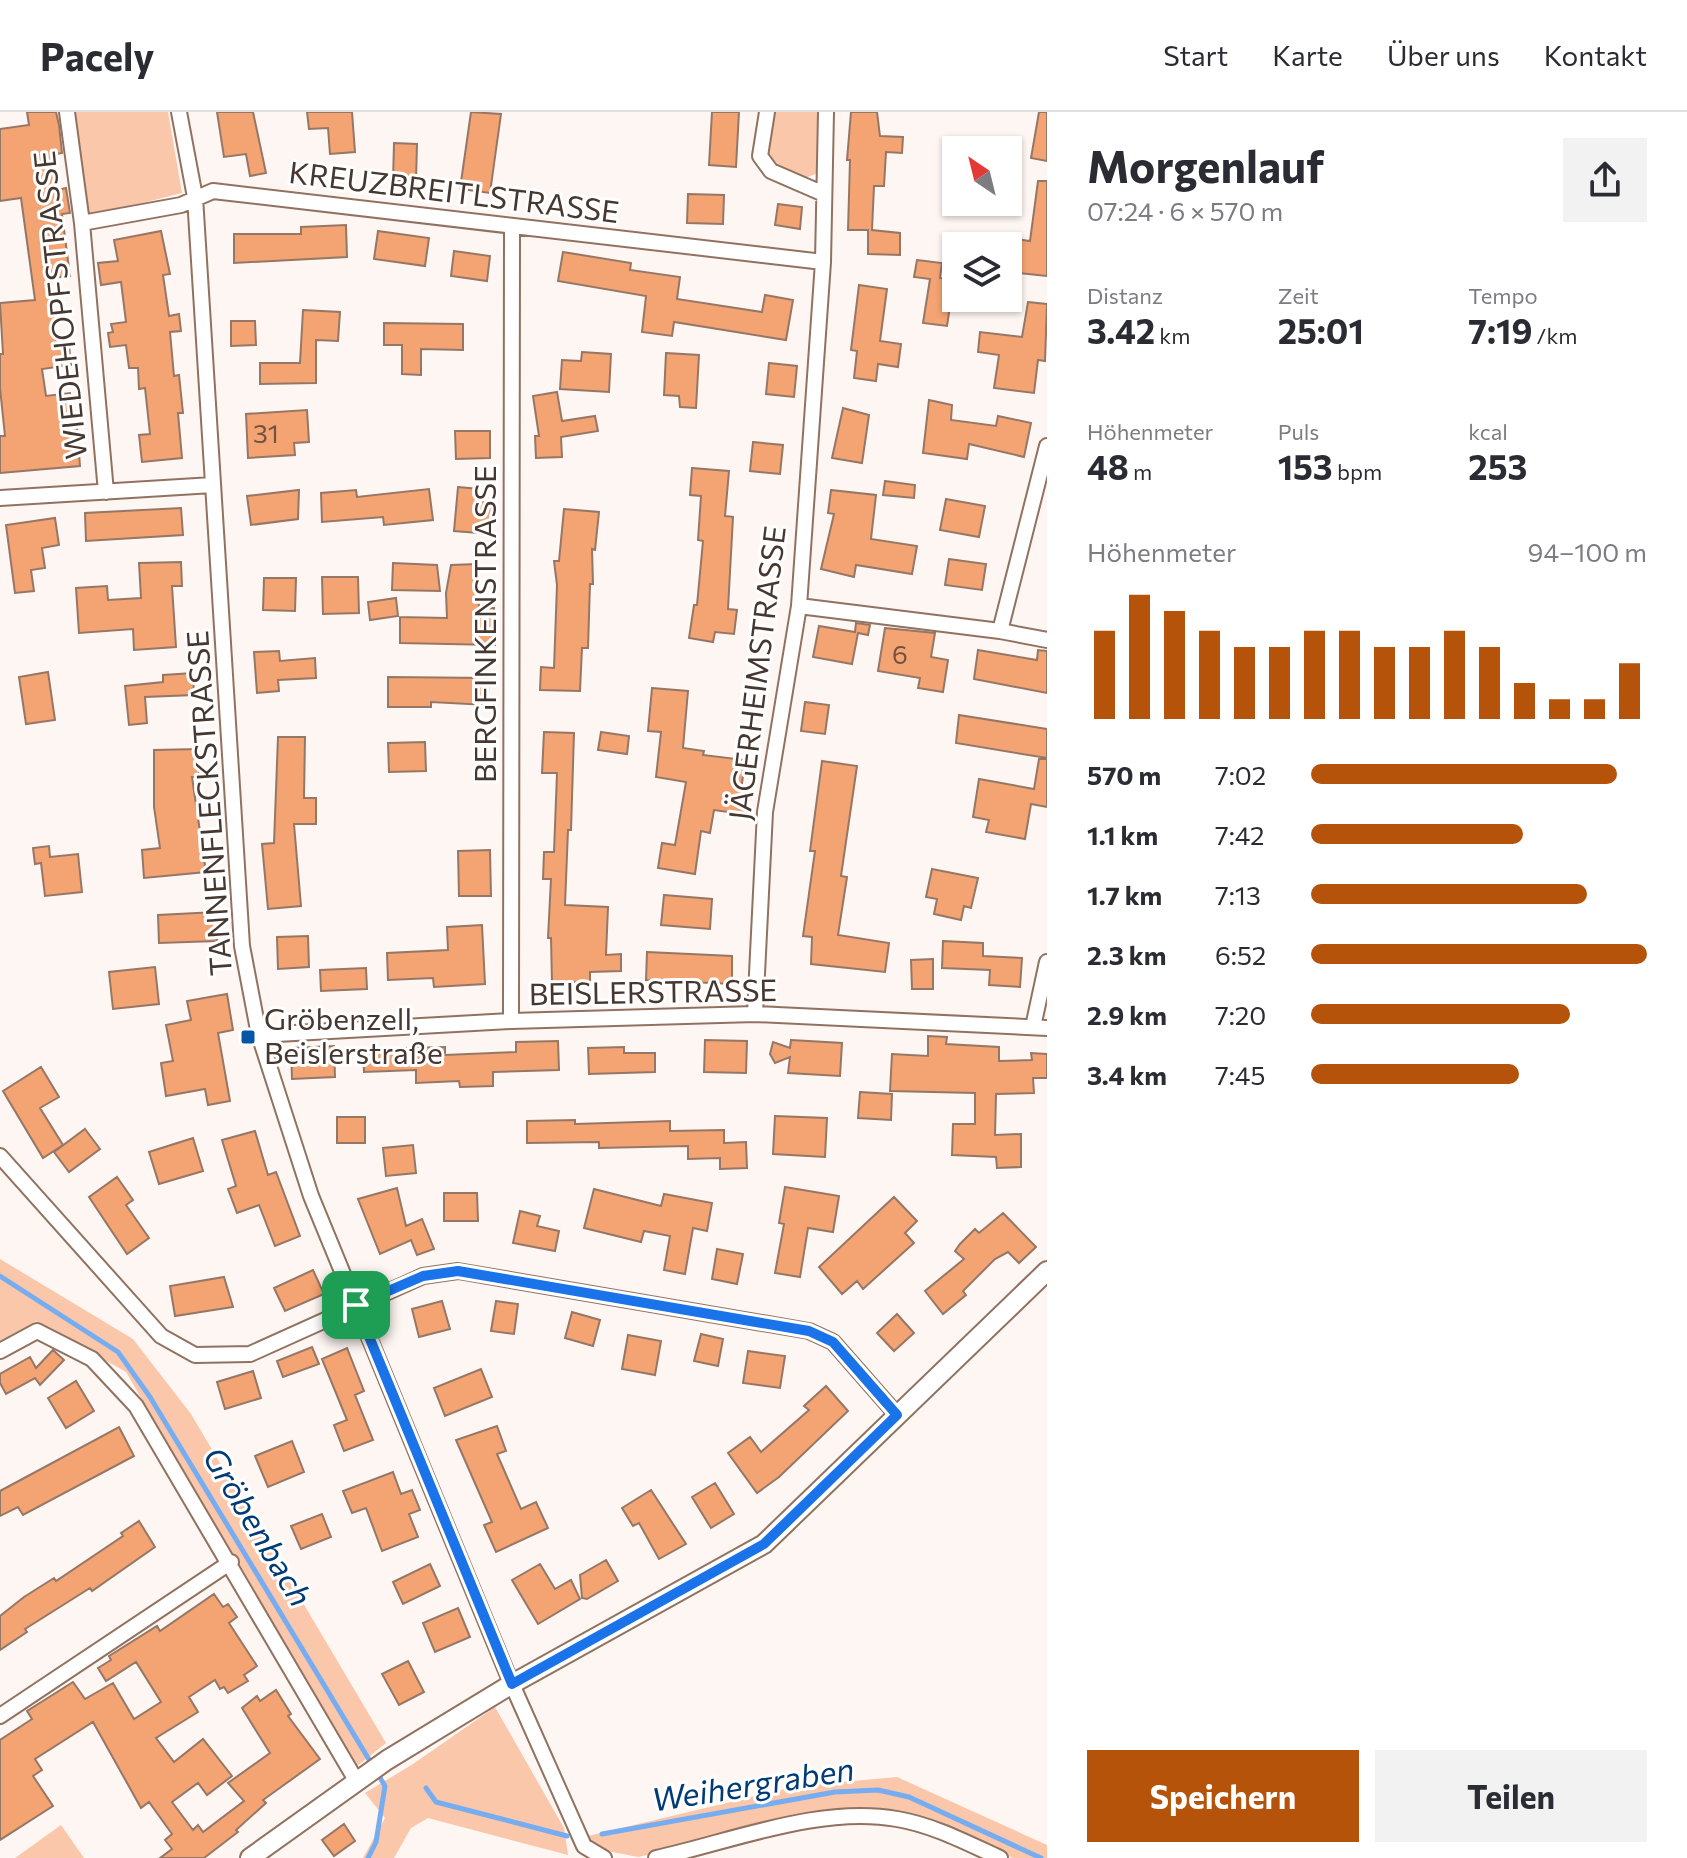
<!DOCTYPE html>
<html lang="de">
<meta charset="utf-8">
<style>
:root{--surface:#fff;--page:#f2f2f3;--text:#2b2b33;--muted:#7c7c81;--line:#e1e1e2;--accent:#b45309}
body{margin:0;font-family:Commissioner,sans-serif;background:var(--page);color:var(--text);height:100vh;display:flex;flex-direction:column;font-size:30px;white-space:nowrap}
*{box-sizing:border-box;margin:0}
p{font-size:26px;color:var(--muted)}
.icon{flex:none;width:44px;height:44px;fill:none;stroke:currentColor;stroke-width:2;stroke-linecap:round;stroke-linejoin:round}
.map{position:relative;flex:1;overflow:hidden}
.panel{display:flex;flex-direction:column;background:var(--surface);width:640px}
.panel>*{flex:none}
.needle{width:52px;rotate:325deg}
.controls{position:absolute;left:942px;top:24px;display:grid;gap:16px}
.controls a{display:grid;place-items:center;width:80px;height:80px;border-radius:0px;background:var(--surface);box-shadow:0 2px 6px #0004;font-size:40px}
.pin{position:absolute;display:grid;place-items:center;width:68px;height:68px;color:#fff;margin:-34px;border-radius:16px;box-shadow:0 4px 12px #0006}
.round{display:grid;place-items:center;flex:none;width:84px;height:84px;border-radius:0px;background:var(--page)}
.headline{display:flex;align-items:center;justify-content:space-between;height:136px;padding:0 40px}
h1{font-size:44px;font-weight:700;line-height:60px}
.metrics{display:grid;grid-template-columns:repeat(3,1fr);gap:12px;height:136px;padding:8px 40px}
.metrics div{display:grid;align-content:center}
.metrics b{font-size:34px;font-weight:700}
.metrics small{font-size:22px;font-weight:400}
.metrics p{font-size:22px}
.chart{height:224px;padding:16px 40px}
.chart p{display:flex;justify-content:space-between}
.chart svg{width:100%;height:144px;margin-top:8px;stroke:var(--accent);stroke-width:6}
.primary-button{display:flex;gap:16px;margin-top:auto;padding:16px 40px}
.primary-button a{flex:1;height:92px;border-radius:0px;background:var(--accent);color:#fff;font-size:32px;font-weight:700;line-height:92px;text-align:center}
.primary-button a+a{background:var(--page);color:var(--text)}
ul{padding:0 40px;list-style:none;font-size:26px}
li{display:grid;grid-template-columns:128px 96px 1fr;align-items:center;height:60px}
li i{height:20px;border-radius:10px;background:var(--accent)}
header{display:flex;align-items:center;gap:48px;box-sizing:border-box;height:112px;padding:0 40px;background:var(--surface);border-bottom:2px solid var(--line)}
header strong{font-size:38px}
nav{display:flex;gap:44px;margin-inline-start:auto;font-size:28px}
main{display:flex;flex:1;min-height:0}
.map>svg:first-child{display:block}
</style>
<header>
<strong>Pacely</strong>
<nav><a>Start</a><a>Karte</a><a>Über uns</a><a>Kontakt</a></nav>
</header>
<main>
<div class="map">
<svg width="1047" height="1746" viewBox="0 0 1047 1746">
<rect width="100%" height="100%" fill="#fef6f2"/>
<path fill="#fac7ab" d="M72,0H168L182,81L87,105Z
M768,0H819L818,61L805,66L774,55L765,37Z
M0,1147L133,1227L191,1302L386,1631L356,1655L126,1260L36,1209L0,1229Z
M495,1595L564,1716L568,1743L428,1706L411,1716L394,1746H363L385,1706L365,1681L413,1652Z
M897,1665L1047,1733V1746H1013L928,1709L880,1698H850L638,1745L592,1736L588,1724L798,1674Z
M61,1713L84,1746H15Z"/>
<g fill="none" stroke-linecap="round" stroke-linejoin="round">
<path stroke="#76adf1" stroke-width="5" d="M0,1164L118,1240L150,1285L385,1674L376,1730L368,1746
M426,1676L436,1690L567,1724
M602,1722L835,1680L878,1678L909,1685L1041,1746"/>
</g>
<path fill="#f4a373" stroke="#967766" stroke-width="2" d="M27,0H56L59,13L62,41L52,43L57,78L66,76L70,101L62,102L70,164L51,166L57,235L69,233L71,253L42,257L46,284L70,281L73,303L76,302L80,354L0,361V324H5L0,276V242H3L0,191L35,188L21,86L0,89V17L29,13Z
M217,0H253L266,61L250,64L246,42L224,45Z
M307,0H352L355,40L330,42L328,16L309,17Z
M471,0L501,2L490,81L460,77Z
M712,0H739L736,55L709,53Z
M851,0H877L880,24L903,25L902,41L886,40L884,74H874L872,118L900,121V143L868,142V118H848L850,48H847Z
M1039,0H1047V49L1031,46Z
M394,31L417,32L416,69H393Z
M1038,69H1047V164L1008,160L1010,126L1030,129Z
M688,82L724,83L723,112L687,111Z
M778,92L802,95L800,117L775,113Z
M346,113L347,145L234,151V122H301V115Z
M161,119L170,162L163,163L169,204L179,202L181,219L170,220L174,264L179,263L183,301H178L182,346L142,350L139,323L150,322L145,276L139,277L138,256H129L126,233L110,235L108,221L113,220L111,212L126,210L121,170L101,173L98,151L118,149L114,128Z
M378,119L429,126L425,154L374,147Z
M454,139L490,144L487,169L451,164Z
M563,140L631,151L630,158L680,165L677,187L762,200L765,183L793,188L786,228L674,210L672,224L642,220L646,184L558,169Z
M917,148L942,151L940,166L954,168L947,214L923,211L930,167L914,165Z
M859,173L887,177L880,229L901,232L898,255L878,252L876,269L854,266L857,239L851,238Z
M1028,190L1047,192L1045,249L1038,248L1034,281L994,276L999,243L978,240L980,220L1022,225Z
M303,198L340,200L338,229L316,228V271L260,272V251H300Z
M231,209H255L256,233L231,234Z
M384,211L463,212V238L421,237V263L402,262V233H384Z
M582,240L611,242L609,280L560,277L562,248L581,249Z
M666,241L699,243L696,296L680,295L679,284L664,283Z
M769,251L797,254L794,285L766,282Z
M557,280L562,309L595,304L598,319L561,325L562,345L536,346L535,324H539L533,284Z
M929,288L952,293L951,308L996,314L998,304L1031,311L1024,345L969,332L967,347L923,341Z
M843,296L869,303L862,351L832,346Z
M307,298L309,330L294,331L295,343L248,346L246,302Z
M455,319H490V346L456,347Z
M753,330L783,333L780,362L750,359Z
M692,356L729,359L725,404L733,405L728,497L737,498L734,522L715,520L713,530L689,526L694,493H697L703,429L698,428L701,384L690,383Z
M885,369L915,373L914,386L883,383Z
M458,375L479,377L478,389L494,391L491,422L454,419Z
M429,377L433,408L384,413L383,405L322,410L321,381L356,378L357,385Z
M299,378L298,407L251,413L247,384Z
M831,378L876,383L871,427L917,434L912,462L856,453L854,465L821,457L834,402L828,401Z
M946,387L985,394L979,425L940,418Z
M181,396L183,423L86,429L85,401Z
M564,397L599,400L595,438L592,437L593,472H590L588,536H582L580,579L540,578L541,555L554,556L557,473L554,449H559Z
M55,406L59,433L42,436L45,456L31,458L34,479L15,481L6,413Z
M949,447L986,452L982,478L945,473Z
M181,450L182,474H172L176,535L134,538L133,517L79,521L76,476L107,474L108,488L141,486L139,451Z
M393,451L437,453L440,479L392,478Z
M477,452L479,496H494L495,533L400,531V505L447,506L446,481L451,453Z
M322,465H358L359,501L323,502Z
M264,466H296L295,499L263,498Z
M396,486L398,504L370,508L368,490Z
M856,511L870,513L868,523L858,521L852,552L813,545L819,514L855,520Z
M885,516L935,521L931,545L948,548L943,580L918,576L920,566L878,559Z
M978,538L1037,548L1038,538L1047,539V581L974,567Z
M279,539L280,549L315,546L316,566L278,568L279,579L257,581L254,540Z
M48,560L55,608L26,612L19,565Z
M193,561L194,583L145,585L147,611L129,613L125,574L163,570V563Z
M388,565L489,566L487,593L431,590V595H388Z
M652,576L688,579L683,636L704,639L703,643L745,648L740,687H745L743,702L714,698L710,721L701,719L695,762L658,756L662,731L675,733L686,670L656,665L661,620L648,619Z
M805,590L829,593L825,622L801,619Z
M959,603L1047,617V646L956,631Z
M544,620L574,621L571,718H568L565,793L608,795L606,843L621,842V859L590,860V870L552,871L551,826H548L551,767H543L544,740H554L557,661H542Z
M601,620L629,624L627,642L598,638Z
M278,625H305L304,686H316V712H294L301,794L268,797L262,732L274,731Z
M425,630L426,659L389,660L388,631Z
M199,637V665H192L206,760L144,766L142,738L160,736L154,695V638Z
M1039,647H1047V695L1031,692L1025,727L986,720L989,708L973,705L979,667L1034,677Z
M822,649L857,654L841,764L847,765L838,823L889,831L885,860L811,852L812,825L803,824L815,739H810Z
M49,734L50,745L78,742L82,780L45,784L41,751L35,752L33,736Z
M490,738L491,784H459L458,739Z
M932,757L978,766L971,796L964,794L961,808L934,802L937,787L926,785Z
M664,783L712,787L710,817L661,813Z
M216,800L217,829L159,831L158,803Z
M482,813L485,872L434,875L433,866L388,868L387,841L448,838L447,815Z
M308,824L309,855L278,857L277,825Z
M943,829L983,831V844L1022,846L1020,875L989,873L990,858L942,856Z
M647,840L732,844V872L646,868Z
M933,847V877H912L911,848Z
M155,855L159,892L113,897L109,860Z
M366,856L367,877L321,879L320,858Z
M227,882L233,918L218,921L230,989L208,993L205,977L166,984L161,951L173,949L166,913L191,908L187,889Z
M928,924L947,925L946,932L999,935V949L1032,948L1031,941L1047,942V966H1033L1034,981L996,982L995,1023L1021,1022V1055L997,1056L996,1045L952,1043L953,1012H975V981L890,979L892,942L928,944Z
M705,928L747,929L746,961L704,960Z
M791,928L842,931L840,964L788,961L790,945L775,951L770,942L773,930L790,936Z
M558,929L559,958L493,960V974L460,975L459,969L416,971V958L364,960L363,937L445,935V943L516,940V930Z
M334,934L335,965L292,967L291,936Z
M624,935V941H655V960L589,962L588,936Z
M41,955L59,985L40,996L63,1033L43,1046L3,979Z
M860,980L892,982L891,1008L858,1006Z
M775,1004L827,1006L825,1045L773,1042Z
M337,1005H365V1031H337Z
M575,1008V1012L670,1009V1019L724,1018V1031L746,1030L747,1056L720,1057V1046L688,1047V1034L599,1036V1030L527,1031V1009Z
M85,1017L100,1037L69,1060L54,1040Z
M255,1019L268,1063L276,1060L300,1124L275,1134L259,1093L237,1101L228,1077L236,1074L222,1028Z
M193,1026L203,1059L159,1072L149,1040Z
M413,1033L416,1061L386,1064L383,1036Z
M117,1065L133,1088L126,1093L149,1126L127,1142L89,1085Z
M785,1075L839,1084L833,1120L808,1116L800,1165L775,1161L784,1112L779,1111Z
M397,1076L406,1114L422,1107L434,1137L417,1143L411,1128L380,1142L358,1087Z
M594,1077L661,1094L664,1082L712,1091L707,1119L693,1116L685,1162L664,1158L670,1124L644,1119L641,1130L584,1116Z
M444,1081H477L478,1109H444Z
M894,1085L917,1109L905,1121L914,1131L863,1177L857,1169L842,1182L819,1155Z
M520,1099L540,1104L537,1114L559,1119L555,1139L513,1131Z
M1003,1101L1036,1135L1019,1151L1008,1140L995,1147L963,1179L966,1183L943,1202L925,1179L964,1147L955,1139L960,1132L975,1117L979,1121Z
M717,1137L743,1142L737,1172L712,1167Z
M313,1158L324,1182L285,1199L274,1176Z
M224,1165L233,1195L175,1204L170,1174Z
M442,1189L450,1217L419,1225L412,1197Z
M496,1189L518,1192L514,1222L491,1219Z
M572,1200L600,1208L593,1234L565,1226Z
M897,1202L914,1221L894,1239L877,1221Z
M701,1222L723,1227L718,1254L694,1249Z
M628,1223L661,1229L655,1263L622,1257Z
M312,1235L319,1252L283,1265L277,1249Z
M347,1236L364,1279L355,1283L373,1328L344,1339L334,1313L347,1308L322,1247Z
M53,1238L64,1248L40,1273L35,1266L6,1282L0,1271V1262L30,1245L36,1256Z
M748,1239L785,1244L780,1276L743,1271Z
M481,1257L492,1285L445,1304L434,1276Z
M253,1259L261,1286L225,1297L217,1270Z
M76,1269L94,1299L66,1316L48,1286Z
M826,1274L848,1299L779,1365L757,1381L728,1341L750,1325L761,1340L809,1298L804,1294Z
M497,1314L506,1339L497,1342L521,1397L536,1390L548,1416L496,1440L484,1413L492,1410L456,1328Z
M119,1315L134,1344L23,1403L18,1395L0,1404V1379Z
M292,1329L304,1360L268,1375L255,1344Z
M393,1360L401,1382L412,1378L420,1398L409,1402L418,1425L382,1439L366,1396L352,1401L343,1379Z
M715,1371L734,1402L711,1416L692,1385Z
M651,1378L686,1432L659,1447L639,1411L633,1414L622,1396Z
M322,1402L331,1425L301,1437L291,1414Z
M139,1409L155,1435L92,1479L90,1476L25,1517L27,1520L0,1538V1504L24,1485L54,1466L56,1469L123,1424L121,1421Z
M606,1448L618,1469L587,1487L582,1486L580,1463Z
M430,1452L440,1474L403,1492L393,1470Z
M540,1452L555,1477L571,1468L580,1487L538,1512L512,1468Z
M214,1482L223,1495L228,1492L237,1505L229,1511L257,1554L244,1563L248,1569L228,1581L224,1575L220,1577L215,1568L189,1585L198,1600L156,1626L174,1650L203,1627L232,1664L207,1683L198,1671L172,1690L193,1718L198,1713L203,1720L244,1689L228,1671L270,1641L242,1596L257,1584L260,1589L276,1578L291,1602L288,1604L320,1647L263,1688L266,1691L236,1718L238,1720L204,1746H160L172,1737L165,1728L172,1722L149,1690L141,1696L93,1610L35,1647L42,1658L33,1664L53,1694L0,1728V1628L32,1607L27,1599L73,1570L85,1587L113,1571L134,1607L161,1590L136,1550L106,1569L98,1556L111,1548L109,1544L157,1514L160,1519Z
M458,1496L470,1525L435,1540L423,1511Z
M408,1549L424,1580L399,1593L382,1562Z
M344,1712L355,1729L334,1744L322,1728Z"/>
<g fill="none" stroke-linecap="round" stroke-linejoin="round">
<defs>
<path id="minor" d="M67,0L82,111L106,380
M179,0L195,85L242,834L259,923L311,1084L507,1561L584,1734L604,1746
M767,0L760,44L771,59L824,82
M82,111L181,93L213,79L823,150
M0,386L213,373
M799,494L1000,519L1047,528
M1000,519L1047,334
M755,902L765,700L799,494L823,150L826,0
M511,909L512,114
M1033,915L1047,850
M259,923L511,909L755,902L1047,916
M0,1044L161,1224L195,1243L250,1242L423,1164L458,1159L809,1219L833,1230L897,1303
M0,1239L37,1219L92,1247L136,1294L357,1670
M0,1604L231,1450
M656,1746C730,1730 820,1693 897,1707C933,1713 967,1731 1000,1746"/>
<path id="tertiary" d="M250,1746L387,1648L512,1572L764,1432L1047,1159"/>
</defs>
<use href="#minor" stroke="#917260" stroke-width="18"/>
<use href="#tertiary" stroke="#917260" stroke-width="22"/>
<use href="#minor" stroke="#fff" stroke-width="14"/>
<use href="#tertiary" stroke="#fff" stroke-width="18"/>
</g>
<g fill="none" stroke-linecap="round" stroke-linejoin="round">
<defs>
<path id="route" d="M458,1159L809,1219L833,1230L897,1303L764,1432L512,1572L356,1193L423,1164Z"/>
</defs>
<use href="#route" stroke="#fff" stroke-width="16"/>
<use href="#route" stroke="#1a73e8" stroke-width="10"/>
</g>
<rect fill="#0556a5" stroke="#fff" stroke-width="3" x="240" y="917" width="16" height="16" rx="4"/>
<g text-anchor="middle" stroke-width="6" stroke-linejoin="round" paint-order="stroke">
<g font-size="26" fill="#725341">
<text x="266" y="331">31</text>
<text x="900" y="552">6</text>
</g>
<g font-size="30" fill="#463830" stroke="#fff">
<text transform="translate(454 81) rotate(7)" y="10">KREUZBREITLSTRASSE</text>
<text transform="translate(61 193) rotate(-96)" y="10">WIEDEHOPFSTRASSE</text>
<text transform="translate(486 512) rotate(-90)" y="10">BERGFINKENSTRASSE</text>
<text transform="translate(758 561) rotate(-83)" y="10">JÄGERHEIMSTRASSE</text>
<text transform="translate(210 691) rotate(-94)" y="10">TANNENFLECKSTRASSE</text>
<text transform="translate(653 881) rotate(-1)" y="10">BEISLERSTRASSE</text>
</g>
<g font-size="30" fill="#463830" stroke="#fff" text-anchor="start">
<text x="264" y="918">Gröbenzell,<tspan x="264" dy="34">Beislerstraße</tspan></text>
</g>
<g font-size="32" font-style="italic" fill="#003b76" stroke="#fff">
<text transform="translate(257 1415) rotate(59)" y="11">Gröbenbach</text>
<text transform="translate(753 1673) rotate(-9)" y="11">Weihergraben</text>
</g>
</g>
</svg>
<div class="controls">
<a><svg class="needle" viewBox="-14 -14 28 28"><path d="M0-13l5 13h-10z" fill="#e53935"/><path d="M0 13l5-13h-10z" fill="#7c7c81"/></svg></a>
<a><svg class="icon" aria-label="layers" viewBox="0 0 24 24"><path d="M12 4l9 5-9 5-9-5zM3 14l9 5 9-5"/></svg></a>
</div>
<div class="pin" style="left:356px;top:1193px;background:#1e9e55"><svg class="icon" aria-label="arrive" viewBox="0 0 24 24"><path d="M6 21V4h12l-3 4 3 4H6"/></svg></div>
</div>
<section class="panel">
<div class="headline"><div><h1>Morgenlauf</h1><p>07:24 · 6 × 570 m</p></div><a class="round"><svg class="icon" aria-label="share" viewBox="0 0 24 24"><path d="M12 15V3M7 8l5-5 5 5M5 13v7h14v-7"/></svg></a></div>
<div class="metrics">
<div><p>Distanz</p><b>3.42<small> km</small></b></div>
<div><p>Zeit</p><b>25:01</b></div>
<div><p>Tempo</p><b>7:19<small> /km</small></b></div>
</div>
<div class="metrics">
<div><p>Höhenmeter</p><b>48<small> m</small></b></div>
<div><p>Puls</p><b>153<small> bpm</small></b></div>
<div><p>kcal</p><b>253</b></div>
</div>
<div class="chart"><p><span>Höhenmeter</span>94–100 m</p>
<svg viewBox="0 0 160 44" preserveAspectRatio="none"><path d="M5 44V17M15 44V6M25 44V11M35 44V17M45 44V22M55 44V22M65 44V17M75 44V17M85 44V22M95 44V22M105 44V17M115 44V22M125 44V33M135 44V38M145 44V38M155 44V27"/></svg>
</div>
<ul>
<li><b>570 m</b>7:02<i style="width:91%"></i></li>
<li><b>1.1 km</b>7:42<i style="width:63%"></i></li>
<li><b>1.7 km</b>7:13<i style="width:82%"></i></li>
<li><b>2.3 km</b>6:52<i style="width:100%"></i></li>
<li><b>2.9 km</b>7:20<i style="width:77%"></i></li>
<li><b>3.4 km</b>7:45<i style="width:62%"></i></li>
</ul>
<div class="primary-button"><a>Speichern</a><a>Teilen</a></div>
</section>
</main>
